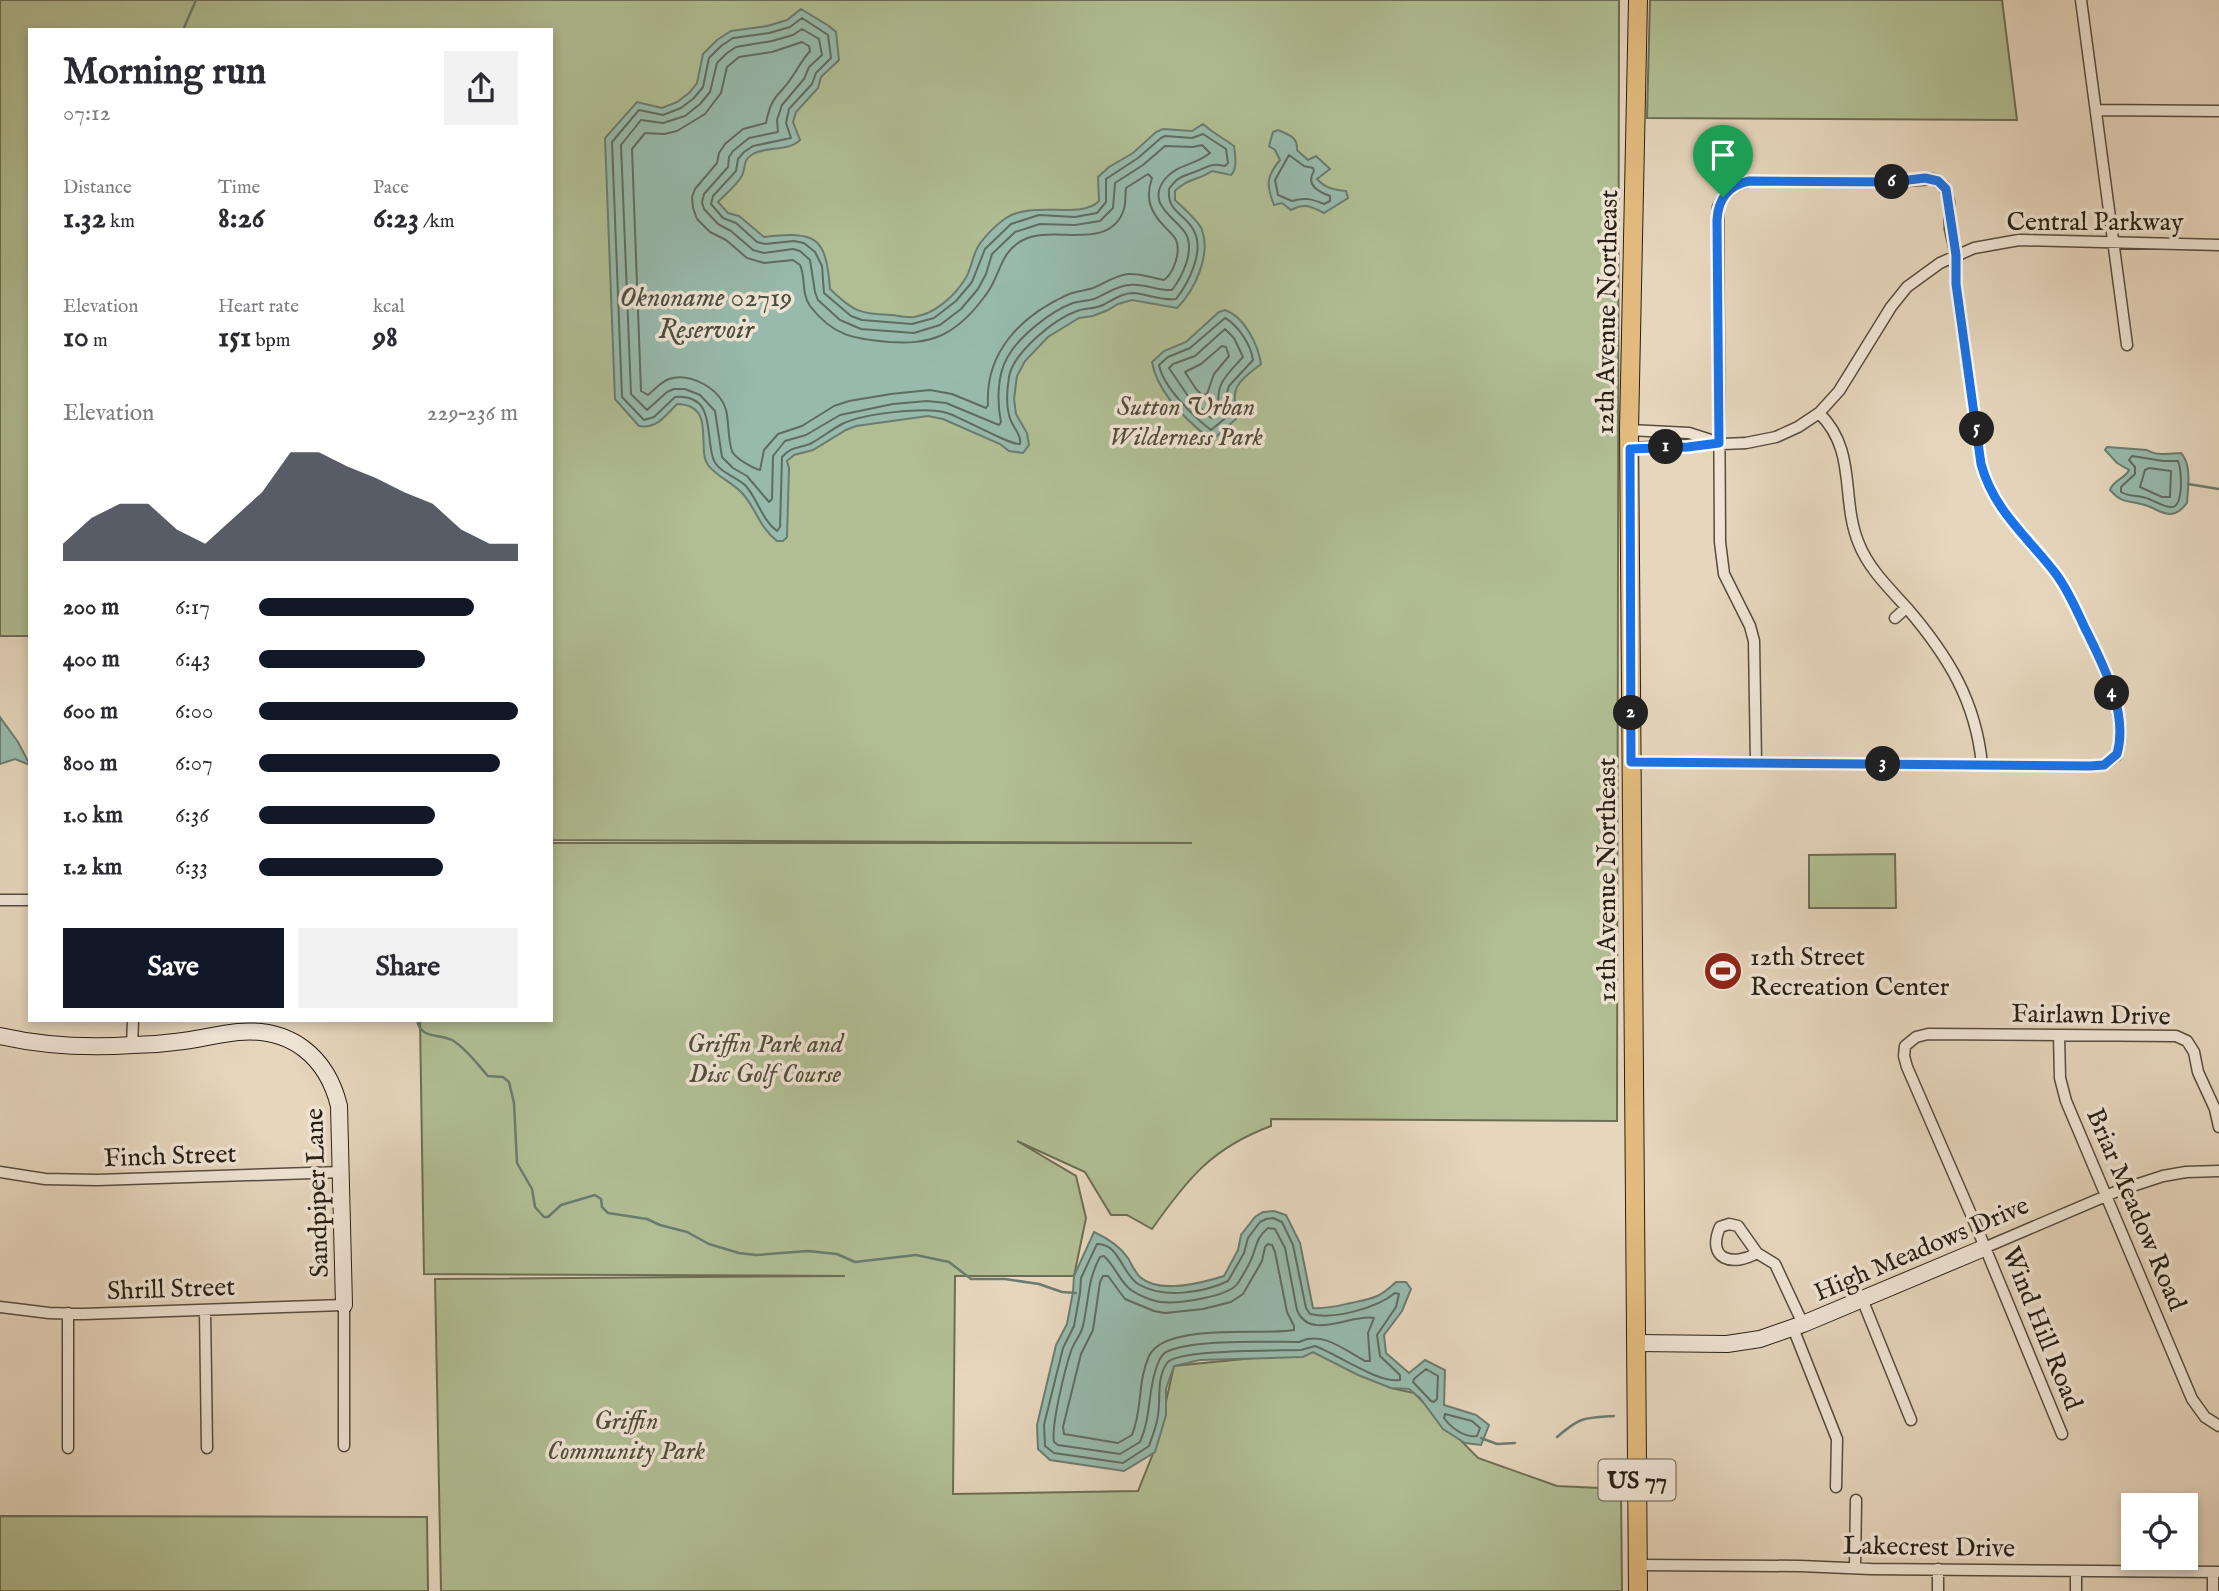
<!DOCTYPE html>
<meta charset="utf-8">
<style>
:root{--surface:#fff;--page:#f2f2f3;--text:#2b2b33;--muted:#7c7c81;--accent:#111827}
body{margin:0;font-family:"IM FELL English",serif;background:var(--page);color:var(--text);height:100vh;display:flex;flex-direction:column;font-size:26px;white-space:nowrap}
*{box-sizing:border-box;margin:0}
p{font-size:23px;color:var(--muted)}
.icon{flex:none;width:38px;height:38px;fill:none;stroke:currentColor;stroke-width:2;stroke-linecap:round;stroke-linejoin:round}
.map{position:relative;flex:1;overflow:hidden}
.sheet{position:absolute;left:28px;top:28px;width:525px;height:994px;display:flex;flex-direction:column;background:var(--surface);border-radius:0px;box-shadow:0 4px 10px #0003}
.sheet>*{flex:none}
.controls{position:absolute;left:2121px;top:1493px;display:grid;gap:14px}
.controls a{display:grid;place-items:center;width:77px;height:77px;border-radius:0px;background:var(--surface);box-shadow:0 4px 10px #0003;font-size:35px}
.pin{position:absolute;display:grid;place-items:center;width:60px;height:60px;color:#fff;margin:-72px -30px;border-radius:50% 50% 50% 0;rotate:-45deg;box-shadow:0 0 7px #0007}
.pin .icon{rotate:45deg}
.km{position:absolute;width:35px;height:35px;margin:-18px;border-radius:50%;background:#222;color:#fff;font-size:19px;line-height:35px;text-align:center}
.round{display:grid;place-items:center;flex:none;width:74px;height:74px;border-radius:0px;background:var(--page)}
.summary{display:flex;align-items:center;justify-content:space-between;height:119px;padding:0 35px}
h1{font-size:38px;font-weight:800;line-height:52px}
.stats{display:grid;grid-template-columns:repeat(3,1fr);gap:10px;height:119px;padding:7px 35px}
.stats div{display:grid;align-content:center}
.stats b{font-size:30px;font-weight:800}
.stats small{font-size:19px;font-weight:400}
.stats p{font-size:19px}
.chart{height:196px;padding:14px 35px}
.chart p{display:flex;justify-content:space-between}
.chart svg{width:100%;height:126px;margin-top:7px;fill:var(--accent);opacity:.7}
.button{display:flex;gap:14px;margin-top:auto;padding:14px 35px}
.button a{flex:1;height:80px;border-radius:0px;background:var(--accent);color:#fff;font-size:28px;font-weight:800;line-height:80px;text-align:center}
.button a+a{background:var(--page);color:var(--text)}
ul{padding:0 35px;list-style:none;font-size:23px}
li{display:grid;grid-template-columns:112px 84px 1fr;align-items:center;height:52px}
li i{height:18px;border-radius:9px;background:var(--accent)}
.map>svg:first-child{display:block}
</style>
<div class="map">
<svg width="2219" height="1591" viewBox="0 0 2219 1591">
<rect width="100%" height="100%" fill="#e6d6bd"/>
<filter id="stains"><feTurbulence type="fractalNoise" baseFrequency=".00286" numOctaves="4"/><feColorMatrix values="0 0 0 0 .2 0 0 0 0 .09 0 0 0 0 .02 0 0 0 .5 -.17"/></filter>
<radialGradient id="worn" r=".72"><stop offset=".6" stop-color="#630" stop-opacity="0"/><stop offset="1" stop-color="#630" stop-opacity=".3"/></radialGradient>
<path fill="#b1be94" stroke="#6c6e54" stroke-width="2" d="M0,0H1619L1617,1121L1271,1119V1126C1212,1148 1188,1178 1152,1229L1127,1215H1111L1085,1172L1017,1141L1076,1176L1086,1218L1074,1276H955L953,1494L1138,1491L1156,1446L1174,1366L1313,1352L1391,1388L1414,1393L1478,1458L1557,1486L1621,1489L1622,1591H441L435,1279L845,1276L424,1274L420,1020H551V843H1192L551,840V30H30V636H0Z
M1650,0H2002L2017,120L1647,118Z
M1895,854L1896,908H1809V855Z
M0,1516L427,1517L428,1591H0Z"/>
<path fill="#97baac" stroke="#6a7c70" stroke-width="2" d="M801,9L829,26L836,32L839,60L821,77L818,88L796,112L793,122L800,140C788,152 767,146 753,154C743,160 746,164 743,173C740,183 725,194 718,202L728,213L739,216L764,237C816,231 826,236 830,289C855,313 859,313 892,315C899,316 907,318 914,317C934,314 954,297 965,279C972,269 972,255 979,245C985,236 997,224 1006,218C1033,200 1081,220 1099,201L1098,177L1109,167L1133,153L1156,132L1163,129L1192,131L1203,124C1213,133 1223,138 1234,146C1235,155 1238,168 1231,175L1212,171C1199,180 1186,179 1175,191V200C1182,207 1199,221 1202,230C1211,255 1195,290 1177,308L1132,300L1118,304L1108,310L1093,316L1079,318L1048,337L1025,361L1017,376L1014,399L1016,414L1027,433L1029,445L1023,453L1009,451L1000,444L943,419L928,416L856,426L846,430L813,450L794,455L787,461L789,468L787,537L783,541H777C759,527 756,508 742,493C732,482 717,477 708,465C696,448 717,405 677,404C665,416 657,429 639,426L615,399L605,138L637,102L662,108L677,102L689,93L697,83L703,54L717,40L731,31L767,26L787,20Z
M1278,130C1289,135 1298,137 1297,150L1308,160L1316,156L1330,169L1317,179C1325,188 1334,190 1346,191L1348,198L1324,213C1311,206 1304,203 1291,210L1282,203L1274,205C1266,185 1266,177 1280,160L1275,150L1269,146L1273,132Z
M1225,310C1245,317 1258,345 1261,364C1238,382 1229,387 1238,417L1215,438L1210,439C1186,420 1157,392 1152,362L1164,351L1186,342L1219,312Z
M2107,447L2147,450C2157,456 2169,454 2181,453C2192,465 2188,487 2187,503C2170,525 2160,508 2141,504C2125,500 2122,503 2110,490C2113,480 2125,479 2129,470L2117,463L2105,450Z
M0,717L18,742L30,765L15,759L0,764Z
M1274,1211L1286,1215L1300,1243L1313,1308C1327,1309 1337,1306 1351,1303C1374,1298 1379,1298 1396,1282H1406L1411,1289L1402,1311L1384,1335L1386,1353L1409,1373L1425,1360L1445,1370L1444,1405L1476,1415L1489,1425L1481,1445L1465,1443L1443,1429L1420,1398L1409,1389L1391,1388L1358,1375L1313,1352L1303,1357L1200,1360L1174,1366L1166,1389V1415L1155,1452L1124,1471L1050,1460L1038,1449L1037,1425L1056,1345L1067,1324L1073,1292L1074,1276L1094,1232C1107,1238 1119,1245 1128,1258C1131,1264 1135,1272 1140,1277C1159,1294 1202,1283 1224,1276L1238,1250L1241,1235L1255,1217L1263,1212Z"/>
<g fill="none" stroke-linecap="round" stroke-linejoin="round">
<path stroke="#5f6c60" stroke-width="2" d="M802,18L828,35L831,58L816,73L812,84L789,109L786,123L791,138L753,146L744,152L738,159L736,171L713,196L711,204L723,218L736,223L757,242L765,244L794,241L804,243L815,252L822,266L824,293L851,316L862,320L912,324L934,318L956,301L972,282L985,249L1011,224L1039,215L1075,217L1097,213L1106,202V179L1138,158L1161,138L1165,136L1192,138L1203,134L1226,149L1228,163L1225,166C1209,163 1211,166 1197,171C1183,177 1179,175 1169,189C1167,213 1185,213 1194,231C1205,251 1188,284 1176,299C1161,301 1148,294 1133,293C1122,293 1113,300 1103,305C1095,309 1086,308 1077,311C1054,319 1013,353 1009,377C1007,389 1006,403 1009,415C1011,426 1022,434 1020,444C1009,445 963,418 947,413C926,406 862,414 842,424C831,430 821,438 810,444C797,449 792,446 782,457L780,527L777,531C762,520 758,500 746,486C737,477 717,472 713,458C705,434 716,394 675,397L654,417L644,420L622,397L612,142L639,110L663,115L681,108L694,98L703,87L709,58L721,46L733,38L769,33L790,27Z
M802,29L819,39L822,55L809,67L804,79L782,105L777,120L778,132L749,138L733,151L729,157L728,167L704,194L702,202L704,209L718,224L731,231L753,250L764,253L793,249L800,251L810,260L815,292L818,300L840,320L861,329L914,333L940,325L961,309L978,289L986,274L992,254L1015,232L1040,224L1075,225L1100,221L1113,208L1115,183L1143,165L1165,146L1193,147L1202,145L1210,153C1196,165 1177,164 1165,179C1145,205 1176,217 1186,234C1195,251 1182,277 1172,290C1158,291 1144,283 1129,285C1116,286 1106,294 1094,299C1087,301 1080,301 1073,303C1051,311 1018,337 1007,358C997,376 997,402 1001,422L999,425L946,403L927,401L893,404L840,415L806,435L785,441L773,456L772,499L769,502L747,476L733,468L722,457L715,411L700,395L685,389H674L667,392L647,410L631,394L621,145L641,120L663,123L685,116L700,104L710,92L717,63L727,53L736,47L772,41L793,35Z
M802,42L809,46L810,51C802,60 800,65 794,74C781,96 772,92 766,123L743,129L725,144L719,153L717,163L695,189L692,197L693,208L697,219L710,232L726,240L747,258L764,263L793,260L800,265C806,278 801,293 810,306C833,336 854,339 889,342C908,343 924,343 942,335C959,327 974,311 985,296C1001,277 998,253 1023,240C1052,224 1110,253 1124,209C1126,202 1125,195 1126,188L1148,174L1152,178C1145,198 1150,212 1165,227C1168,231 1174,235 1176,240C1181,251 1174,273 1164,280C1152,278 1140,273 1128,274C1114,276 1105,283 1093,288C1084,291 1075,291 1067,295C1021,316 985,352 988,405L986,408L952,394L930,390L891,394L849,401L834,406L802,426L778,434L764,450L760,470C753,468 738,460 733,453C728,445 729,421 726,410C720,389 691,372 669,379C661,382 655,389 648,395L641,391L632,149L645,133L664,134L677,131L705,114L721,93L727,67L739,57L772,52Z
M1289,155L1304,166L1313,168L1314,171C1305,185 1319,192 1330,196V201L1324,204C1312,199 1304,197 1292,201L1278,195L1275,180Z
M1225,318C1238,325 1251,345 1253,360L1229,386L1226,396L1229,415L1211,430C1194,417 1163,387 1159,365L1168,357L1190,348Z
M1225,329L1234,338L1243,357C1225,377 1215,383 1219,412L1211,418L1188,396L1169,368L1173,364L1195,356Z
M1222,346L1226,347L1229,356L1214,374L1207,394L1202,395L1196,389L1185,372L1201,364Z
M2132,456L2163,461H2178C2181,469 2181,476 2181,484C2180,515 2171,509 2149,499C2140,495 2129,497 2121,492V487L2135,474V467L2129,460Z
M2149,468L2171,471L2170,497H2162L2140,487L2145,470Z
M1273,1218L1282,1222L1293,1245L1306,1308L1310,1314C1333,1320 1377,1308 1395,1293L1399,1294L1396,1307L1377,1335L1380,1356L1400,1375V1380C1379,1384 1337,1354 1315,1346L1301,1350C1281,1351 1177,1349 1167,1363C1156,1379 1161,1398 1158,1415C1157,1426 1152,1436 1149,1446L1123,1463L1054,1453L1045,1446L1044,1425L1063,1348L1074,1326L1080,1293L1081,1278L1097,1244C1119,1243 1122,1274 1138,1284C1163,1299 1203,1293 1228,1281L1244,1253L1248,1238L1260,1222L1266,1219Z
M1268,1228L1275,1229L1285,1248L1297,1310C1310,1342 1352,1313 1374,1318L1368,1333L1370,1361H1365C1343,1349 1323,1331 1299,1342C1266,1342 1197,1339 1168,1351C1163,1353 1160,1358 1158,1363C1147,1390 1152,1415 1140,1442L1120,1454L1058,1445L1054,1442C1051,1425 1065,1369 1071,1351C1074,1342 1081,1335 1083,1326C1089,1300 1087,1281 1100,1257L1104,1256C1115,1266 1120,1282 1131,1290C1138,1295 1152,1301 1161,1302C1177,1304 1229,1297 1238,1283C1243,1275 1250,1264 1253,1255C1257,1243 1258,1236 1268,1228Z
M1268,1244L1272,1245L1275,1252L1287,1312L1294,1326V1330C1262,1336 1165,1322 1149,1356C1137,1383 1143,1408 1132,1435L1118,1443L1064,1434L1063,1427L1081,1354L1093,1330L1100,1282L1103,1276H1108L1125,1299L1154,1311L1165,1313L1203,1309L1231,1302L1243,1294L1262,1261L1265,1247Z
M1426,1369L1438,1376L1437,1399L1434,1402L1431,1401L1413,1382L1414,1379Z
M1445,1414L1472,1421L1480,1428L1477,1436C1465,1438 1451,1428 1444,1418Z"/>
<path stroke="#6a7c70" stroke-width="2.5" d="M183,30L196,0
M2188,484L2219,489
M417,1020C421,1040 438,1033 452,1040C466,1048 477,1064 488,1076L503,1077L509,1082L514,1103L517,1163L532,1189L535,1207L544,1217H548L561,1205L595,1195L601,1199L602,1207L608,1213L647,1219L660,1225L687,1232L709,1244L739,1253L756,1255L808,1251L837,1254L855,1262L916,1255L949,1262L971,1279H1005L1039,1284L1062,1292L1076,1293
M1557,1437C1580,1417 1583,1418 1614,1416
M1481,1438L1497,1444L1515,1443"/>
<defs>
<path id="street" d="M2081,0L2127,345
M2096,110L2219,111
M1819,413C1858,451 1840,499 1859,544C1869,569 1889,588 1907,608C1948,656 1976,701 1982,765
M1629,430L1689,433L1717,442
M1630,448L1746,443L1776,437L1798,427L1819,413L1839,391L1891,307L1907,287L1940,263L1974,248L2019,240L2219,245
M1895,618L1906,608
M1631,762L2090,766L2104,765L2117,755C2130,714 2099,658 2082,621C2074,605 2067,588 2056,574C2027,536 1995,512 1981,464L1956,284V255L1950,229L1949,202L1944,186L1933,179L1892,182L1750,181C1734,184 1725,192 1718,207L1720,542L1724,574L1750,626L1754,641L1756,763
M0,900H30
M2059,1036L2060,1078L2066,1101L2192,1399L2205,1417L2219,1426
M132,1046L133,1020
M0,1172L45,1179L97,1180L342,1172
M1984,1248L2120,1190L2163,1176L2186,1172L2219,1171
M1757,1253C1733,1267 1706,1260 1720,1227L1729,1224L1738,1226L1757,1253L1775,1264L1803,1324
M1862,1299L1911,1420
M0,1307L49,1313L84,1314L344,1305V1446
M205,1310L207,1448
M68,1313V1448
M1793,1328L1837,1439L1836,1487
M2062,1434L1977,1228L1907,1067L1904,1056L1905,1046L1916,1037L1928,1034L2176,1036L2187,1041L2194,1052L2198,1072L2215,1109L2219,1127
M1638,1565L1800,1566L1871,1569L2219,1572
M1855,1568L1856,1500
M2213,1572V1591
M1938,1591V1569
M2076,1591V1571"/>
<path id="secondary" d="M0,1036C44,1046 88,1048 133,1045C147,1045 161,1044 175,1042C197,1040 217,1034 238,1032C291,1027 327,1057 339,1106L344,1305
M1636,1343L1727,1344L1760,1339L1803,1324L1984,1248"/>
<path id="primary" d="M1638,1591L1629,430L1638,0"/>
</defs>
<use href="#street" stroke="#574d3f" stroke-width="13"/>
<use href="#secondary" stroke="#271f15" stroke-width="18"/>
<use href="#primary" stroke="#271f15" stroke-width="20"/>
<use href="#street" stroke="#efe4d4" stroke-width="10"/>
<use href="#secondary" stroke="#efe4d4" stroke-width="16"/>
<use href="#primary" stroke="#e3bb7e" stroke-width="18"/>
</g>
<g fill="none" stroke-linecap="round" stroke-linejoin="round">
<defs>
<path id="route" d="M1925,178L1938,181L1946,189L1956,255V284L1981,464C1994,511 2027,536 2056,574C2068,590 2076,609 2084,626C2102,663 2129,712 2117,754L2104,765L2090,766L1631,762L1630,449L1688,447L1719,443L1717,220C1718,199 1729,185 1749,181L1892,182Z"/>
</defs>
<use href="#route" stroke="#fff" stroke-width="14"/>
<use href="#route" stroke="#1a73e8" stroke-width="9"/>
</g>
<defs>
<symbol id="stadium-disc" viewBox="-11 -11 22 22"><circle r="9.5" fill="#8f2418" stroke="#efe4d4"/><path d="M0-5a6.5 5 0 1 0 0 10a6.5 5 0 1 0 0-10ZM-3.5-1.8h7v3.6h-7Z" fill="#fff"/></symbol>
</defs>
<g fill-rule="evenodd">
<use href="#stadium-disc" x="1701" y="949" width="44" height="44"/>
</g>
<g text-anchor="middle" stroke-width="7" stroke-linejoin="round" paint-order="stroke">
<rect fill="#efe4d4" stroke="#635a4e" stroke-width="2" x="1598.5" y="1459.5" width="77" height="41" rx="5"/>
<g font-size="24" font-weight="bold" fill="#271f15">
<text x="1637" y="1488">US 77</text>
</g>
<g font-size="26" fill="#271f15" stroke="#efe4d4">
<text x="2095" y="230">Central Parkway</text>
<text transform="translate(1606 312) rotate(-89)" y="9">12th Avenue Northeast</text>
<text transform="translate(1606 880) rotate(-90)" y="9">12th Avenue Northeast</text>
<text transform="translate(2091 1014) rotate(1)" y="9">Fairlawn Drive</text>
<text transform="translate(170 1155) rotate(-2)" y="9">Finch Street</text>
<text transform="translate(316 1193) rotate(-92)" y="9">Sandpiper Lane</text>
<text transform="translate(2137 1209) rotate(67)" y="9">Briar Meadow Road</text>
<text transform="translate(1921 1248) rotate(-23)" y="9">High Meadows Drive</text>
<text transform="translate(171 1288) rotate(-2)" y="9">Shrill Street</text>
<text transform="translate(2043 1328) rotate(68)" y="9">Wind Hill Road</text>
<text transform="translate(1929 1546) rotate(1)" y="9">Lakecrest Drive</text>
</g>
<g font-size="26" font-style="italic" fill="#504f3b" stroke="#efe4d4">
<text x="1186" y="415">Sutton Urban<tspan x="1186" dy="30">Wilderness Park</tspan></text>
<text x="765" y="1052">Griffin Park and<tspan x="765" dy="30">Disc Golf Course</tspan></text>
<text x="626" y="1429">Griffin<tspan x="626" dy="30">Community Park</tspan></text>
</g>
<g font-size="26" fill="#271f15" stroke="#efe4d4" text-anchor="start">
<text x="1750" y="965">12th Street<tspan x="1750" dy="30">Recreation Center</tspan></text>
</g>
<g font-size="28" font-style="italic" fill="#494e42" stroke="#efe4d4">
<text x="706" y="306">Oknoname 02719<tspan x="706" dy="32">Reservoir</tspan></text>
</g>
</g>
<rect width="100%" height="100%" filter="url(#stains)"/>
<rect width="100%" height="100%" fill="url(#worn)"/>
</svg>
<div class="controls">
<a><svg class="icon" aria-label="locate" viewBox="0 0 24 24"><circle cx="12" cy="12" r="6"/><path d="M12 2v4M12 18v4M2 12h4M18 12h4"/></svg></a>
</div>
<div class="pin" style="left:1723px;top:197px;background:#1e9e55"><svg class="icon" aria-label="arrive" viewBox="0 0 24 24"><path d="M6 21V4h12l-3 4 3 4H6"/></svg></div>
<b class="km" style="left:1666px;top:447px">1</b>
<b class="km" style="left:1631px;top:713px">2</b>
<b class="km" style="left:1883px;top:764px">3</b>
<b class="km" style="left:2112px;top:693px">4</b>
<b class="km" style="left:1977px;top:429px">5</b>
<b class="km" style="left:1892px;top:182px">6</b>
<section class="sheet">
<div class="summary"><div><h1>Morning run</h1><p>07:12</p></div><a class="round"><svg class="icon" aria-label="share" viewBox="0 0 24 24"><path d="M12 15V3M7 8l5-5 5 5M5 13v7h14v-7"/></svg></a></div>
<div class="stats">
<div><p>Distance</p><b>1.32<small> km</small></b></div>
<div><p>Time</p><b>8:26</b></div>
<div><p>Pace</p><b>6:23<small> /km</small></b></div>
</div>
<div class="stats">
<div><p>Elevation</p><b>10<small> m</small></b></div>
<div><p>Heart rate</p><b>151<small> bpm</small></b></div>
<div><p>kcal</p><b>98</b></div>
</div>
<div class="chart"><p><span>Elevation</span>229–236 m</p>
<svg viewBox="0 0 160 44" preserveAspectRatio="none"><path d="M0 44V38L10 29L20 24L30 24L40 33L50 38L60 29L70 20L80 6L90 6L100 11L110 15L120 20L130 24L140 33L150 38L160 38V44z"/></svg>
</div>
<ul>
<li><b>200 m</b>6:17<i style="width:83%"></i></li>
<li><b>400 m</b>6:43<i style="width:64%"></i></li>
<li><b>600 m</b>6:00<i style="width:100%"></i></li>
<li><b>800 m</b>6:07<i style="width:93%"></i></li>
<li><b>1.0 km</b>6:36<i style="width:68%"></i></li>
<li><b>1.2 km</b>6:33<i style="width:71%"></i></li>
</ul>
<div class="button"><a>Save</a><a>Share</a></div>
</section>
</div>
